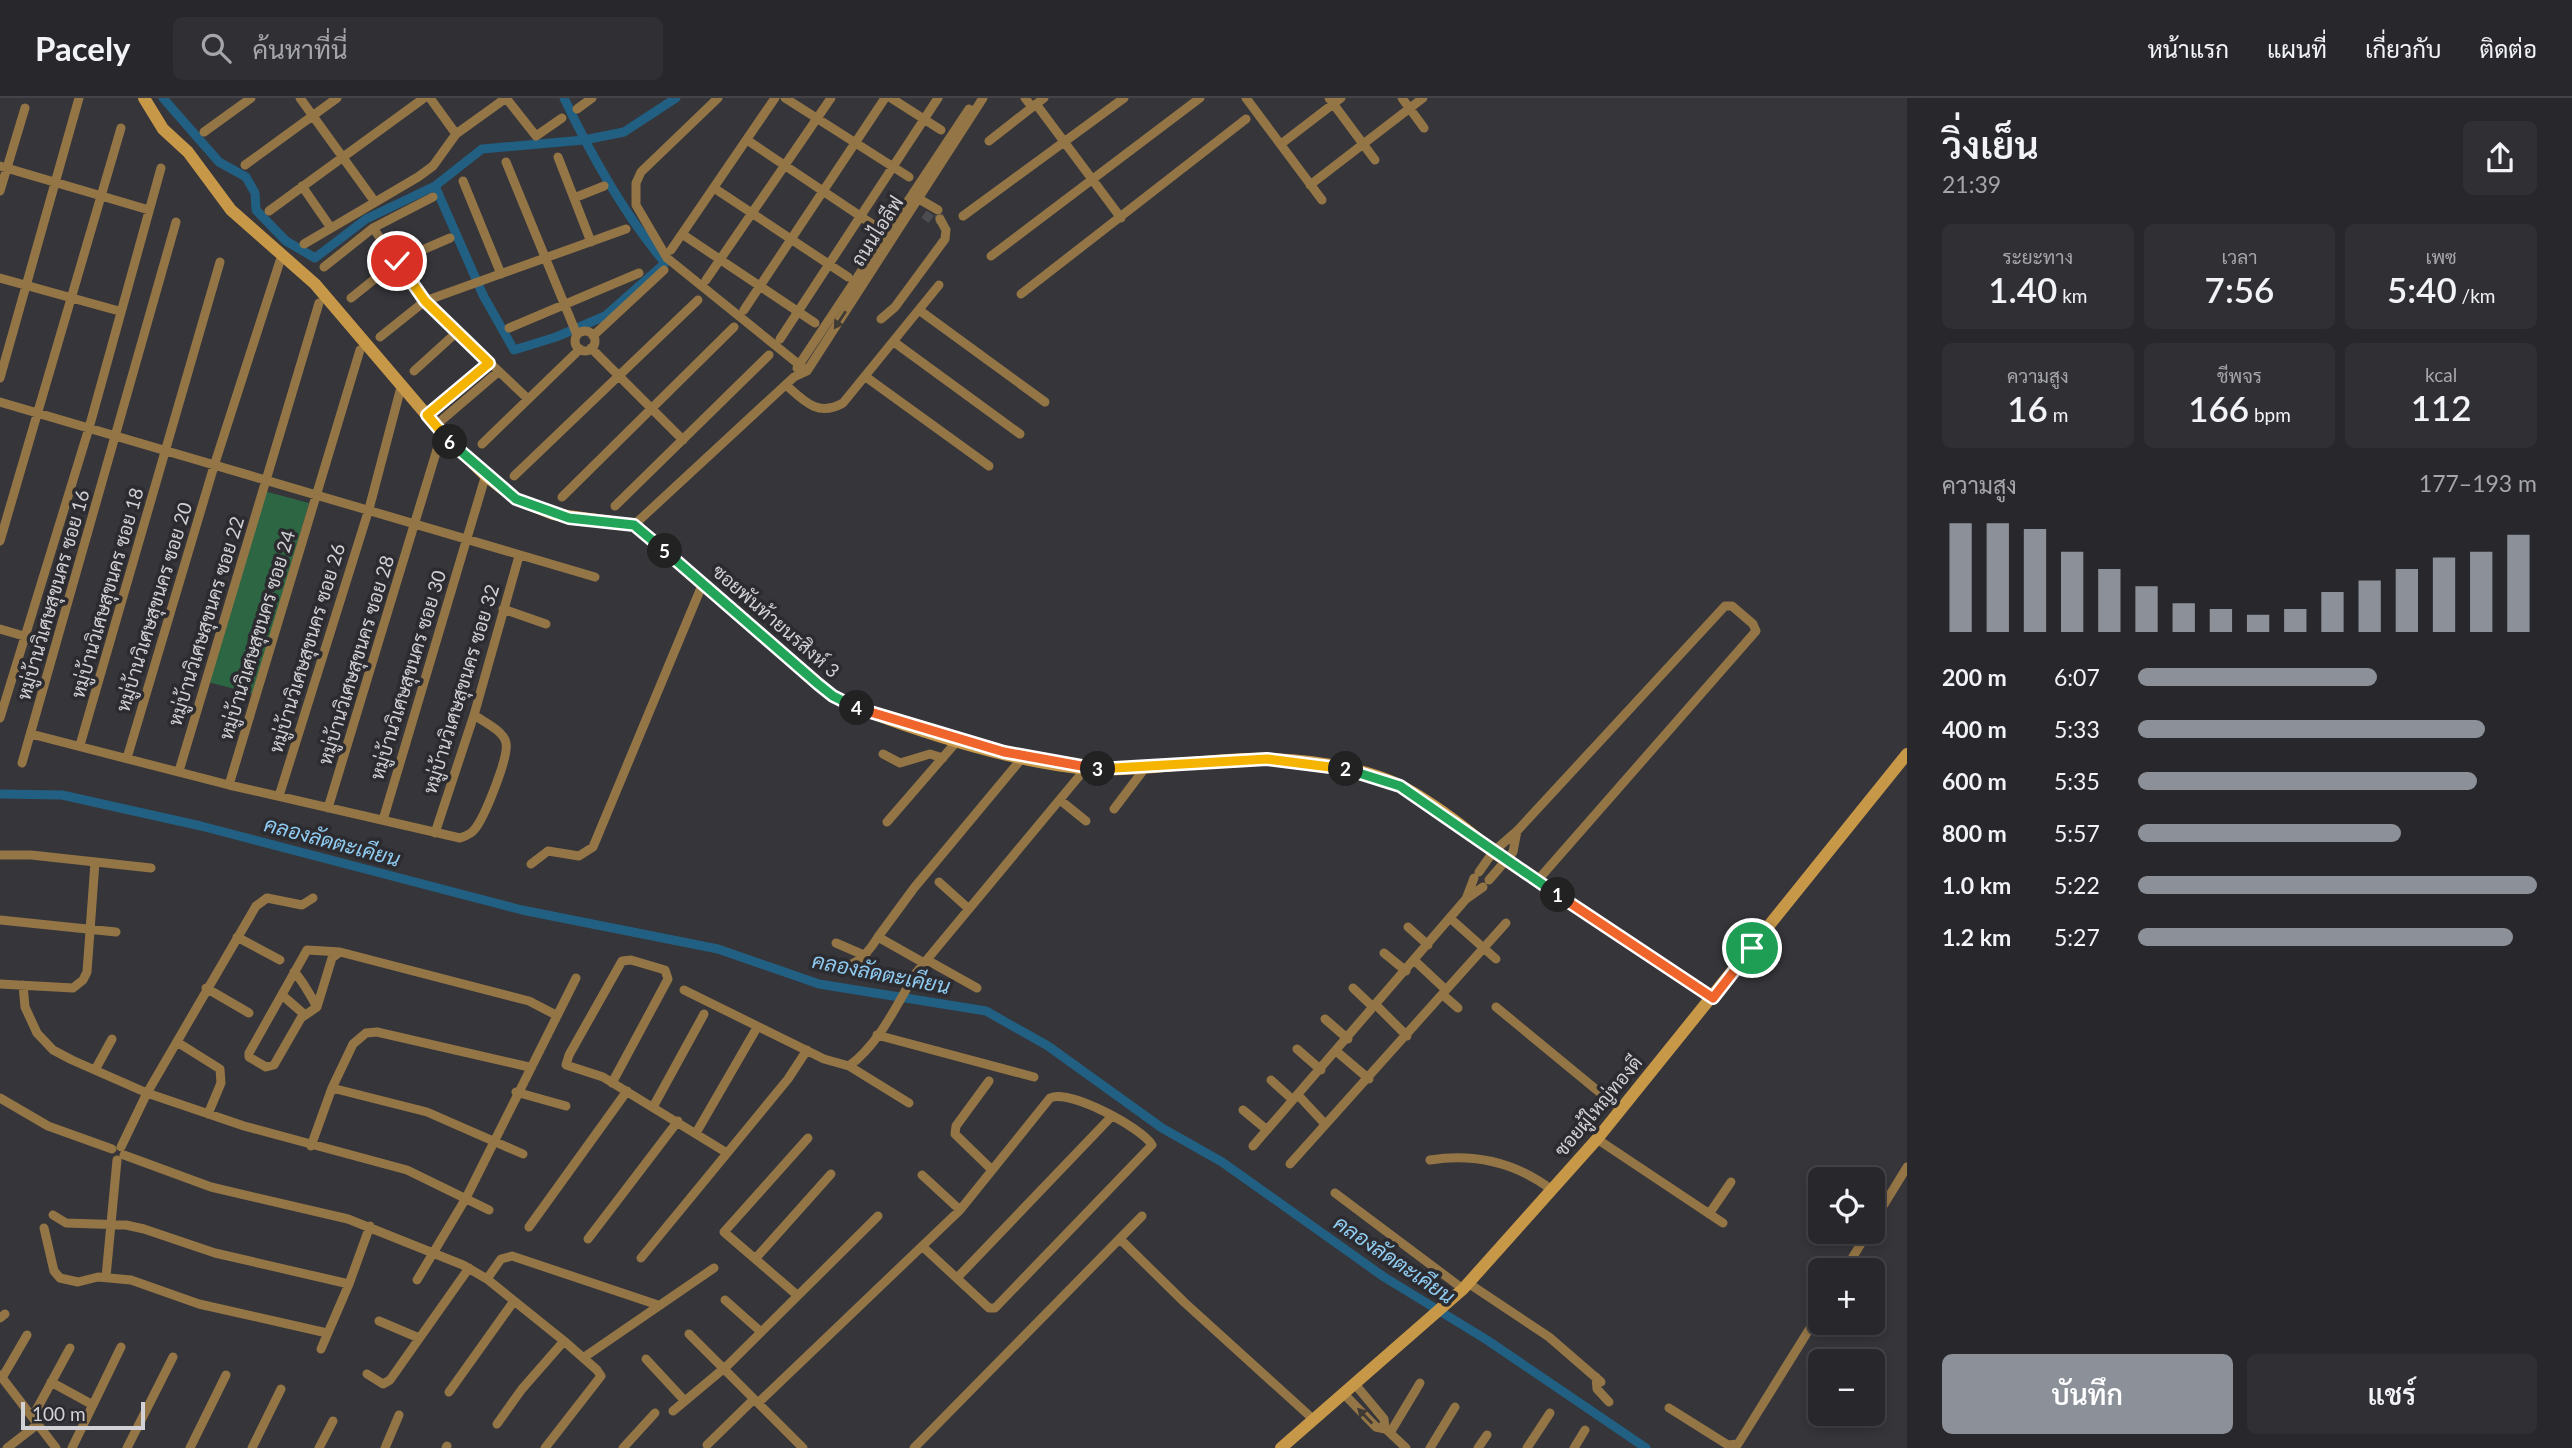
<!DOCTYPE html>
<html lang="th">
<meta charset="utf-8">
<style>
:root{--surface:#28282c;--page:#303034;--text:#f1f3f6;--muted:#a5a6a9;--line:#444448;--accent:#8c9099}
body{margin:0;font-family:Lato,Sarabun,sans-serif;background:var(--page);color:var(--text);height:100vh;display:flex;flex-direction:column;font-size:26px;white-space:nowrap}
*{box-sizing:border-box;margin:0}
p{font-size:23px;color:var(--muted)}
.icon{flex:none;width:38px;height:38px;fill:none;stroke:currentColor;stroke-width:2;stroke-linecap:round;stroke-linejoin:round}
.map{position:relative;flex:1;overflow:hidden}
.panel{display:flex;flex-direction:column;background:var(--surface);width:665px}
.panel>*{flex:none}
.buttons{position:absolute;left:1808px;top:1069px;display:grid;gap:14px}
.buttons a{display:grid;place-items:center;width:77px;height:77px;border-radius:10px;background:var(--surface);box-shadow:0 4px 10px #0003,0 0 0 2px var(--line);font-size:35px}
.scale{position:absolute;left:21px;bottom:18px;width:124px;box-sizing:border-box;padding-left:7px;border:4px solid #d2d1d5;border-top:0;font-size:19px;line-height:24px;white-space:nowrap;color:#d2d1d5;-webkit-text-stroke:5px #2b2b30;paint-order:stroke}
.pin{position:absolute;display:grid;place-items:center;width:60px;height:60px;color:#fff;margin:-30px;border:4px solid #fff;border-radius:50%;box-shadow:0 2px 7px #0007}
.km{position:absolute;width:35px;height:35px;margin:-18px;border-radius:50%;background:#222;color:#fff;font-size:19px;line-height:35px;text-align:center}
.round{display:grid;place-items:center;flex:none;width:74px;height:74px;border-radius:10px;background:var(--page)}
.head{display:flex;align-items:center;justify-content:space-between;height:119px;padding:0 35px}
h1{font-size:38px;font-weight:600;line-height:52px}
.figures{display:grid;grid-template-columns:repeat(3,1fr);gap:10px;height:119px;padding:7px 35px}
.figures div{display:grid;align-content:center;border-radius:10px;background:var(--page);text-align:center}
.figures b{font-size:35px;font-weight:600}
.figures small{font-size:19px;font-weight:400}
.figures p{font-size:19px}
.chart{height:196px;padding:14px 35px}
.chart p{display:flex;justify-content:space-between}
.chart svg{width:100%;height:126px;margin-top:7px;stroke:var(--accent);stroke-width:6}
.primary-button{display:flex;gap:14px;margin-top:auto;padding:14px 35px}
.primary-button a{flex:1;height:80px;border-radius:10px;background:var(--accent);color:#fff;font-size:28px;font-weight:600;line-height:80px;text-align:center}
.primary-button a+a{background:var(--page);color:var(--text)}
ul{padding:0 35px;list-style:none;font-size:23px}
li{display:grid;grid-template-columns:112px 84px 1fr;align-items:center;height:52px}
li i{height:18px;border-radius:9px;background:var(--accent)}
header{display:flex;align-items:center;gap:42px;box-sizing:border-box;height:98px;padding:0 35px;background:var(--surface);border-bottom:2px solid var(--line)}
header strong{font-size:33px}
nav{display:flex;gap:38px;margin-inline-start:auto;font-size:24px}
.search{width:490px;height:63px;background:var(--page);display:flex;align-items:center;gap:18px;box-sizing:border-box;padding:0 24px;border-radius:10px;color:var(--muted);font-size:26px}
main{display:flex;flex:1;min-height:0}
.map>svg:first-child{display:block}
</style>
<header>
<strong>Pacely</strong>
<div class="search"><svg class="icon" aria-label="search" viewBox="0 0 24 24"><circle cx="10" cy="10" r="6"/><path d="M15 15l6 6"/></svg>ค้นหาที่นี่</div>
<nav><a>หน้าแรก</a><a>แผนที่</a><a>เกี่ยวกับ</a><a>ติดต่อ</a></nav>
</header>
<main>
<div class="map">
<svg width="1907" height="1350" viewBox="0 0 1907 1350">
<rect width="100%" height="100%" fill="#36353a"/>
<path fill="#2c6642" d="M264,393L309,405L254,596L208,584Z"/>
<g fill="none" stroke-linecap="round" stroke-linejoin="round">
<path stroke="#216082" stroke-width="9" d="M163,0L219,64L246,79L255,95L256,112L286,143L315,160L366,121L435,88L482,51L584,42L624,34L676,0
M435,88L483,197L514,252L556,239L605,218L665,165C624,116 591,57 564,0
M0,696L62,697L201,728L522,812L718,851L819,886L986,913L1048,948L1162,1030L1222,1064L1384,1179L1487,1242L1646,1350"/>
<path stroke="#4d4c51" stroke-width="9" stroke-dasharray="9 4.5" stroke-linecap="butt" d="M924,116L932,122L940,121L938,114"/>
<path stroke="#937546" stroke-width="9" d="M300,0L375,104
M430,0L456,36
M718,0L641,74L636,85V107L667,160L807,273
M785,0L909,79
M891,0L941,32
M1025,0L1032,9
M1246,0L1322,102
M1329,0L1375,62
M1402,0L1424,30
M1036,6L1121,120
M577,11L592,0
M204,34L251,0
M747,42L878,130
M989,43L1044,0
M1281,46L1341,0
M558,59L591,144
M506,64L577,237
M245,67L337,0
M0,68L149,112
M463,83L501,176
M1310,87L1423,0
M302,88L331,130
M714,90L848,179
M0,93L25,10
M574,100L604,88
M919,101L938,112
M269,113L424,0
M963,118L1124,0
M373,130L425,203L528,301
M682,136L815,225
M304,146L418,79L433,68L456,36L506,0L536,38L562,20
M671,152L775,0
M991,158L1200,0
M324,169L373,130L433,99
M0,180L119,213
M706,182L831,0
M1021,196L1246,21
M351,200L397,163L450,140
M744,212L885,0
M919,212L1045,304
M881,221L895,209L945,141L946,132L940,121
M509,230L639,175
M575 243a10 10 0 1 1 20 0a10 10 0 1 1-20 0Z
M593,238L664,172
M380,239L425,203L626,131
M780,241L938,0
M894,244L1020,336
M591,250L683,342
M797,270L969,11
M414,273L457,234
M866,279L989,368
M0,280L79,0
M786,287C805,304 818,319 843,305L939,187
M0,304L595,479
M427,317L489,265
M436,327L498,274
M482,346L580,251
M514,378L698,202
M562,399L734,229
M615,408L769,257
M634,427L794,279L807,273L983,0
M0,443L121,30
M503,511L546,526
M0,531L24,538
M0,620L89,330L161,70
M31,636L229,687L460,740C465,738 470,737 474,732C484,721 509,659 506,645C504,633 484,624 474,617
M80,647L220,164
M883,656L900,665L930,656L943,660
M127,660L214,368L280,163
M22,665L176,124
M179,673L319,205
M229,687L360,252
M279,698L369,411L400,293
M1060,702L1086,723
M328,710L439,345
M1114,711L1145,670
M383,722L484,383
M887,724L958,642
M435,735L474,617L519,458
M0,757H31L151,770
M531,766L548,753L579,758L593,749L703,485
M1479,774L1493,754L1517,733L1725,508H1732L1753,526L1756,533L1537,783
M1489,782L1513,754L1517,733
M939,784L969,811
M1466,801L1474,780
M1451,821L1496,861
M0,822L116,834
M1408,829L1428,847
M237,839L280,862
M878,839L914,790L1023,659
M836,845L866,858
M340,854L307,852L249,955V959L266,969L274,967L301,920L317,909L332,860L340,854L529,903L556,917
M1384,855L1406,873
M927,862L977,890
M1415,863L1446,892
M817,864C848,875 862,865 878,839L924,865
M294,874C301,880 312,900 317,909
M0,886L73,890L83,882L87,874L95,764
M23,887L25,909L37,935L53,952L72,962L147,995L244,1028L407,1072L489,1112
M206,890L249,915
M1353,890L1373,909
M684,892L824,961L849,968C879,946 896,908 915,876L1086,670
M282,897L305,917
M1443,897L1458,910
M1376,907L1407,938
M1496,909L1621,1012
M1325,921L1348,941
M877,937L1034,979
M177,944L220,971L221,985L208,1016
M1297,951L1321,972
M1336,953L1369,981
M849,968L909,1005
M95,972L112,941
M1271,982L1293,1002
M989,983L956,1028L955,1036L992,1072
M612,985L668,881L665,872L631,862L622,863L569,957L566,967L603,979L727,1055
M332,990L353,946L366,935L377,934L529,969
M516,994L566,1008
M1298,997L1325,1026
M0,1000L48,1028L112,1051
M653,1009L704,916
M1243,1012L1267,1032
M696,1035L755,933
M1597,1041L1723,1125
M311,1048L332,990L427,1014L523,1056
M1253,1048L1466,801L1483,789
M121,1049L147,995L256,808L267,800L302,807L313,800
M124,1057L211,1089L348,1121L463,1167L487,1181L564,1243L597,1272L601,1278L545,1350
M1430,1062C1475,1055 1515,1064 1552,1092
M1290,1066L1506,825
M922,1077L960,1112
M1335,1095L1463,1191
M1709,1116L1731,1084
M53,1117L66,1125L126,1127L144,1131L215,1155L349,1186L370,1128
M1872,1126L1907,1069
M529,1129L627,993
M44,1130L54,1173L60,1180L78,1184L98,1179L131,1182L199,1206L327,1235
M588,1141L678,1023
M1120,1141L1184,1204L1313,1321
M641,1160L788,981L807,952
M755,1161L831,1076
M1845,1172L1868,1134
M106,1179L117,1062
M957,1180L1112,1018
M487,1181L501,1161L512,1158L658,1207
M417,1182L466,1100L576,880
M1468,1185L1549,1239L1601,1284
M797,1197L724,1134L808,1040
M725,1202L760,1233
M0,1220L5,1216
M379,1223L419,1240
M689,1236L803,1350
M321,1251L349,1186
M583,1260L714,1170
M646,1261L684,1302
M367,1276L383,1286L390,1282L469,1170
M0,1277L56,1350
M1596,1279L1597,1291L1609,1304
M2,1280L27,1237
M51,1284L93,1307
M449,1294L514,1203
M1343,1295L1376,1329L1385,1331L1384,1321L1354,1285
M758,1305L960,1112L1050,1000C1069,991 1141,1029 1152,1047L995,1210H989L922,1148
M1669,1310L1728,1347L1738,1346L1820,1214
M673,1313L728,1267L878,1118
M33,1318L70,1250
M497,1326L522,1291L564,1243
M1387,1332L1406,1350
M1390,1335L1420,1285
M707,1347L754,1301
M7,1350L38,1326
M72,1350L121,1249
M127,1350L173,1259
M190,1350L226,1277
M252,1350L281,1291
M319,1350L333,1323
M385,1350L399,1317
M446,1350L447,1348
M623,1350L655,1315
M914,1350L1142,1118
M1430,1350L1455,1309
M1478,1350L1487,1337
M1527,1350L1550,1315
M1574,1350L1585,1332"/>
<path stroke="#c89849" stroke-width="12" d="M144,0L163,31L188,54L231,112L315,186L442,335L486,378L516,401L553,416L634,427L833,598C898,629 1022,667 1093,671C1152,674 1210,659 1268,661C1307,662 1351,668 1388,682C1419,694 1468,731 1493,754L1713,900
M1281,1350L1463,1191L1597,1041L1907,656"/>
</g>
<defs><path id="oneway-solid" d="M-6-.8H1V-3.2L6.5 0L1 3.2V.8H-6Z" transform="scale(1.75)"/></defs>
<g fill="#403a34">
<use href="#oneway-solid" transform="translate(840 222) rotate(123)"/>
<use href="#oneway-solid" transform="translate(1365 1318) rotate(-134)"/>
</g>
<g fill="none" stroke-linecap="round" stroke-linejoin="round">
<defs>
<path id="split-1" d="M1558,797L1713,900L1752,850"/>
<path id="split-2" d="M1346,671L1400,688L1558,797"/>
<path id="split-3" d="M1098,671L1267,661L1346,671"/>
<path id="split-4" d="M857,610L1004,654L1098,671"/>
<path id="split-5" d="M665,453L818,586L833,598L857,610"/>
<path id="split-6" d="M450,344L516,401L569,420L634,427L665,453"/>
<path id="split-7" d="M397,163L425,203L489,265L427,317L450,344"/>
</defs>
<use href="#split-1" stroke="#fff" stroke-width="14"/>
<use href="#split-2" stroke="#fff" stroke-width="14"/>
<use href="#split-3" stroke="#fff" stroke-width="14"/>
<use href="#split-4" stroke="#fff" stroke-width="14"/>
<use href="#split-5" stroke="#fff" stroke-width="14"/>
<use href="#split-6" stroke="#fff" stroke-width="14"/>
<use href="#split-7" stroke="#fff" stroke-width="14"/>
<use href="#split-1" stroke="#f0652b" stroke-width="9"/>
<use href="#split-2" stroke="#22a559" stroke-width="9"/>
<use href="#split-3" stroke="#f5b400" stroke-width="9"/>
<use href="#split-4" stroke="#f0652b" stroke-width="9"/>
<use href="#split-5" stroke="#22a559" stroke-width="9"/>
<use href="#split-6" stroke="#22a559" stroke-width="9"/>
<use href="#split-7" stroke="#f5b400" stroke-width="9"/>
</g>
<g text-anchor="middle" stroke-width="7" stroke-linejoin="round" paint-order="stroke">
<g font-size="19" fill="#d2d1d5" stroke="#2b2b30">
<text transform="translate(877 133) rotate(-57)" y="7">ถนนไอลีฟ</text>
<text transform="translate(107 495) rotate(-74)" y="7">หมู่บ้านวิเศษสุขนคร ซอย 18</text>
<text transform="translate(53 497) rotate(-74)" y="7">หมู่บ้านวิเศษสุขนคร ซอย 16</text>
<text transform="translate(154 509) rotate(-73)" y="7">หมู่บ้านวิเศษสุขนคร ซอย 20</text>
<text transform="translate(206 523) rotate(-73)" y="7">หมู่บ้านวิเศษสุขนคร ซอย 22</text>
<text transform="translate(776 523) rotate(41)" y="7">ซอยพันท้ายนรสิงห์ 3</text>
<text transform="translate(257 537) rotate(-73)" y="7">หมู่บ้านวิเศษสุขนคร ซอย 24</text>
<text transform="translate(307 550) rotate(-73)" y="7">หมู่บ้านวิเศษสุขนคร ซอย 26</text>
<text transform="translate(356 562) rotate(-73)" y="7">หมู่บ้านวิเศษสุขนคร ซอย 28</text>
<text transform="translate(408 577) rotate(-73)" y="7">หมู่บ้านวิเศษสุขนคร ซอย 30</text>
<text transform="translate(461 591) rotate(-73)" y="7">หมู่บ้านวิเศษสุขนคร ซอย 32</text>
<text transform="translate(1598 1008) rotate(-50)" y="7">ซอยผู้ใหญ่ทองดี</text>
</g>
<g font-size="21" font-style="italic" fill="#90cbf1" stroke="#2b2b30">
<text transform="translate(332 744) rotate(15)" y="7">คลองลัดตะเคียน</text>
<text transform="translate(881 876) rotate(11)" y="7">คลองลัดตะเคียน</text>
<text transform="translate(1394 1162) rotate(34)" y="7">คลองลัดตะเคียน</text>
</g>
</g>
</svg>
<div class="buttons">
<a><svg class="icon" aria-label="locate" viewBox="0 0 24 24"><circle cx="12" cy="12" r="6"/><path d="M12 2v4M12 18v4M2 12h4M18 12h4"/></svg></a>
<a>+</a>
<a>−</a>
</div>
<div class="scale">100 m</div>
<div class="pin" style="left:1752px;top:850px;background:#1e9e55"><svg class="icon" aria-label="arrive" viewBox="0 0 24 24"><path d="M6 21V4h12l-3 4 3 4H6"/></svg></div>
<div class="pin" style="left:397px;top:163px;background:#d93025"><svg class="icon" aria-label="check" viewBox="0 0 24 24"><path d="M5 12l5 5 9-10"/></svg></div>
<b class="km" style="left:1558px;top:797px">1</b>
<b class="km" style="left:1346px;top:671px">2</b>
<b class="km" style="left:1098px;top:671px">3</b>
<b class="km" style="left:857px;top:610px">4</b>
<b class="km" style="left:665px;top:453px">5</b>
<b class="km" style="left:450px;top:344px">6</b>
</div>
<section class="panel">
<div class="head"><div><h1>วิ่งเย็น</h1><p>21:39</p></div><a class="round"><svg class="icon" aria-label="share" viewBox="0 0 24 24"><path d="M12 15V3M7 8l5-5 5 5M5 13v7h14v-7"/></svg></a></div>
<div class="figures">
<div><p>ระยะทาง</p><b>1.40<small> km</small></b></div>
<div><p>เวลา</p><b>7:56</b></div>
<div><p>เพซ</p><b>5:40<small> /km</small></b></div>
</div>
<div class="figures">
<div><p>ความสูง</p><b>16<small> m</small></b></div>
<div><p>ชีพจร</p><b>166<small> bpm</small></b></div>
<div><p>kcal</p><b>112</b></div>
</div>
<div class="chart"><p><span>ความสูง</span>177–193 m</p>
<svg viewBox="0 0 160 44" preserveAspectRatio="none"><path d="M5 44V6M15 44V6M25 44V8M35 44V16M45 44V22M55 44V28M65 44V34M75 44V36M85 44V38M95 44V36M105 44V30M115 44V26M125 44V22M135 44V18M145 44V16M155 44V10"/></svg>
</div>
<ul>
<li><b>200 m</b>6:07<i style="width:60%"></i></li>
<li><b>400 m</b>5:33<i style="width:87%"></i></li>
<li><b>600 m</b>5:35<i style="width:85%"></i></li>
<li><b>800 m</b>5:57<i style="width:66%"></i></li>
<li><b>1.0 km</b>5:22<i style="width:100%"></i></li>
<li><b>1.2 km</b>5:27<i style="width:94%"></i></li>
</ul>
<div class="primary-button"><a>บันทึก</a><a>แชร์</a></div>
</section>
</main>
